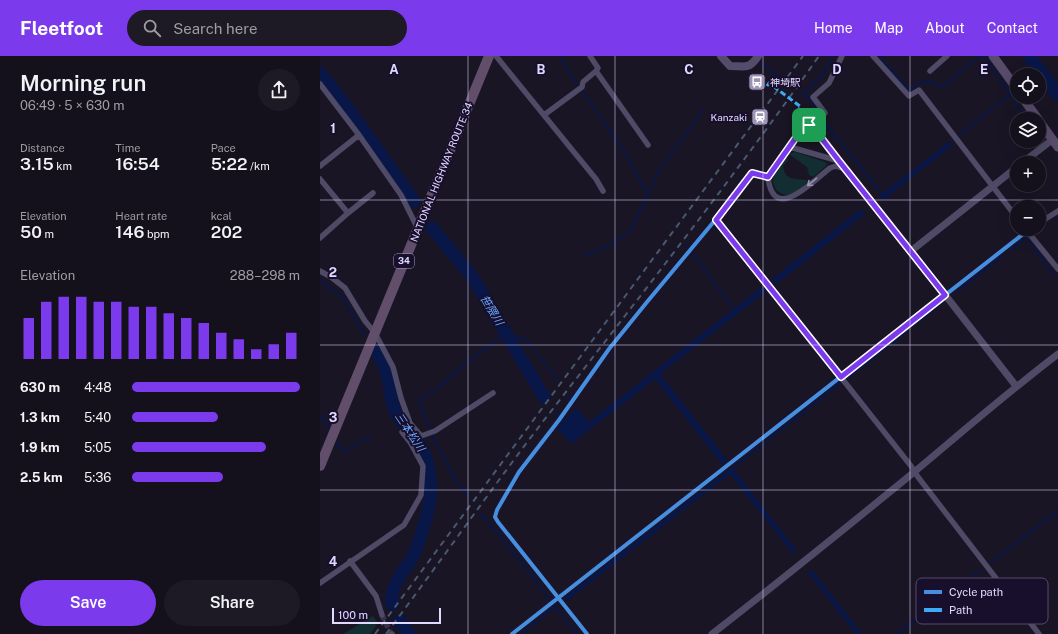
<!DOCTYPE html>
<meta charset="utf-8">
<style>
:root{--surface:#14101c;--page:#1d1925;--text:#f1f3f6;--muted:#9d9da3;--line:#33303b;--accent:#7c3aed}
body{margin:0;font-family:"Public Sans","Noto Sans JP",sans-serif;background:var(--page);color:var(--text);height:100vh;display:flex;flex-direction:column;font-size:15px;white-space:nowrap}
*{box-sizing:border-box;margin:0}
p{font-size:13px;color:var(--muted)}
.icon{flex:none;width:22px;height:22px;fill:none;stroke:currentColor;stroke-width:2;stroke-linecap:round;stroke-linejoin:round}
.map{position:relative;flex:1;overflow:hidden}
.panel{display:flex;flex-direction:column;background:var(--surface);width:320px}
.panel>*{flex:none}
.fabs{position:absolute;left:690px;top:12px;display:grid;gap:8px}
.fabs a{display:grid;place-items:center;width:36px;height:36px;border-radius:50%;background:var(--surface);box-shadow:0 4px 16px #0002,0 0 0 1px var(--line);font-size:20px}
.scale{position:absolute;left:12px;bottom:10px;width:109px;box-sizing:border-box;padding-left:4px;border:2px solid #e2d9ff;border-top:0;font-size:11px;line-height:14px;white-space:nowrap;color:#e2d9ff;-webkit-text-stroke:3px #170f2b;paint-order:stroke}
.pin{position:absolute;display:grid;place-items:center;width:34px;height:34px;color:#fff;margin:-17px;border-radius:8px;box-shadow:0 2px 6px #0006}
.round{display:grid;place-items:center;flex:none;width:42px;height:42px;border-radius:21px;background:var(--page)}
.headline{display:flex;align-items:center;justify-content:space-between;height:68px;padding:0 20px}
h1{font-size:22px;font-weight:600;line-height:30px}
.stats{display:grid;grid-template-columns:repeat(3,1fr);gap:6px;height:68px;padding:4px 20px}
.stats div{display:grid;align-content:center}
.stats b{font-size:17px;font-weight:600}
.stats small{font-size:11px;font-weight:400}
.stats p{font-size:11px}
.chart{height:112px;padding:8px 20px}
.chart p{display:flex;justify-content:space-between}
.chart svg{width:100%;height:72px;margin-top:4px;stroke:var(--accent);stroke-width:6}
.primary-button{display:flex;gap:8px;margin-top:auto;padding:8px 20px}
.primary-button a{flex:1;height:46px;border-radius:24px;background:var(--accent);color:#fff;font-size:16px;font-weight:600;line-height:46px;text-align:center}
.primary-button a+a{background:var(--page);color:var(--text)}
ul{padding:0 20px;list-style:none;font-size:13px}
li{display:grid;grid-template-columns:64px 48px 1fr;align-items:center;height:30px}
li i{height:10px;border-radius:5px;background:var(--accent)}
header{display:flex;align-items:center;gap:24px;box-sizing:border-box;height:56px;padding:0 20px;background:var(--accent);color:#fff}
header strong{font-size:19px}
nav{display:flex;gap:22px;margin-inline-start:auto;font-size:14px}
.search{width:280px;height:36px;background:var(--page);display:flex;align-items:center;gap:10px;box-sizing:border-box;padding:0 14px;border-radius:22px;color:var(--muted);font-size:15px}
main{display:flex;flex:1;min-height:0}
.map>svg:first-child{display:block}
</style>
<header>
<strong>Fleetfoot</strong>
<div class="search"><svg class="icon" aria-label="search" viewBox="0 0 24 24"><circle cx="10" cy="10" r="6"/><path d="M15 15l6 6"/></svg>Search here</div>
<nav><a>Home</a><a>Map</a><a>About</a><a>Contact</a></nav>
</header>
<main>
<section class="panel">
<div class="headline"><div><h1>Morning run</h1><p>06:49 · 5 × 630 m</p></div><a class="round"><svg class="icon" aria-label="share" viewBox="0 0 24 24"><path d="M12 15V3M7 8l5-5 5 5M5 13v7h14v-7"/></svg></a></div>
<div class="stats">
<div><p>Distance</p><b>3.15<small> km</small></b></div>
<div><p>Time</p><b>16:54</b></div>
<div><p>Pace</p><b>5:22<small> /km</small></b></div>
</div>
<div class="stats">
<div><p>Elevation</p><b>50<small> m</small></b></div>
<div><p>Heart rate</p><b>146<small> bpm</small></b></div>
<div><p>kcal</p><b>202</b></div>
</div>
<div class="chart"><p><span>Elevation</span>288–298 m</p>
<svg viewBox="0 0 160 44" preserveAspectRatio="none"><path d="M5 44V19M15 44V9M25 44V6M35 44V6M45 44V9M55 44V9M65 44V12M75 44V12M85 44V16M95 44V19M105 44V22M115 44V28M125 44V32M135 44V38M145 44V35M155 44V28"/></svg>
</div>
<ul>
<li><b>630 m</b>4:48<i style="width:100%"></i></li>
<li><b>1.3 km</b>5:40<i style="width:51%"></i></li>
<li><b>1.9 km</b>5:05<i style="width:80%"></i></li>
<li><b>2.5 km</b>5:36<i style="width:54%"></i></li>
</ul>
<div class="primary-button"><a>Save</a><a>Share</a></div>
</section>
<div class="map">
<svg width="738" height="578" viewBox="0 0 738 578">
<rect width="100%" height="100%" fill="#1a1525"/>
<path fill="#132e33" d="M475,96L505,106L507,108L506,110L493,121L489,119L487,111L469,98Z
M466,101L468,104L463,110C465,126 475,121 489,125C483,129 477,136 471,138C460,142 450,130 454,119C457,113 463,107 466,101Z
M53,560L58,567L50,578H23Z"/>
<path fill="#091748" d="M630,85L633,89L563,144L559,140Z
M541,153L545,158L455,229L451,224Z
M443,230L447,235L340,318L407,404L402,408L335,323L251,388L237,372L242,366L235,358L237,355L245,363L256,351L269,366Z
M412,411L477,495L473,498L410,418L247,545L244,542Z
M492,514L542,578H536L488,517Z"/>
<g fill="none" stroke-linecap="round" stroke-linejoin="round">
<path stroke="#091748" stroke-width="2" d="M239,0L257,28L305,96L327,138
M559,0L589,35L599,26L605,27L610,25L622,31L660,0H664
M664,0L707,63
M441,6L457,19
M501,57L492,45L483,38L500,22L513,0
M504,66L562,138
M638,80L689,39
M709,87V85
M366,189L414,253
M690,195L706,182L734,218
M264,200L292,188L311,174L338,116L383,54
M0,224L22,241L45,279
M639,234L684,199
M591,271L620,249
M528,322L587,275
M248,339L251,344
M0,359L11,375
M15,383L18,389L25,395L43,384L51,381
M413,412L521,327
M150,441L137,427L113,381L99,344L118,332L139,313L187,276L207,285L238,324
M160,457L177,476L257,578
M670,507L738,455
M201,578L235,551
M577,578L662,513"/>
<path stroke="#091748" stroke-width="13" d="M709,0L738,39
M0,17L30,55L94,145
M112,172L151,219L224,341
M56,295C59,301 64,307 66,314C70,326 70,341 74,353C79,367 90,373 98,384C108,398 112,427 110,443C108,459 102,476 97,491C90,513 70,523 72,548
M80,565L89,578"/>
<path stroke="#383246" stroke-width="5.5" stroke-dasharray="5.5 3" stroke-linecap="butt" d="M62,559L71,578"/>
<path stroke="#4f4a65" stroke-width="5.5" d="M176,0L249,90L276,123L283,135
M270,0L278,12L276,15
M553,0L589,40L599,34L697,162
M610,15L627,0
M0,28L39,79L81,139L98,173
M224,59L262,31L263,26L276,15L328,89
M492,70L505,57L493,41L509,27L522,0
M470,91L474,83L484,70H492L519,105
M519,105L470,91L448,121C453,168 492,126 510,112L516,110L526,113
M0,110L39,79
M0,123L28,157
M396,163L591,410L598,421L719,578
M719,167L738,155
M709,173L707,175L738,213
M0,182L28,157L53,137
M0,215L11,221L25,232L45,265L55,277L73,311L81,342L90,367L101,380L115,375L173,337
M30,505L56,540L62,559
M0,527L84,469L101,439L103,410L90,386L82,376L90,367
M71,578H72
M192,578L707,175L706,173
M267,578L178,466L175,461L177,454L199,416L239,364L289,293L327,246L396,163L432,117L448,121"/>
<path stroke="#4f4a65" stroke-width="7" d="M702,107L732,84
M526,113L591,195L696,330
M591,195L697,111
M392,578C460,525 527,471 593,417C641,377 688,336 738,298"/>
<path stroke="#534d6b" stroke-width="8" d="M401,0L410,10C425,10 429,14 438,0"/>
<path stroke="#594b6a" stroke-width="9" d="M673,0L697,33
M702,41L718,63
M719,65L738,91"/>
<path stroke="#614e6a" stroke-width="10" d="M0,410L169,0"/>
<path stroke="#485870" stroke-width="2" stroke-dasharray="6 5" stroke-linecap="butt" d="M55,578L483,0
M66,578C114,514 160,449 208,385C306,258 406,132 499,0"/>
<path stroke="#3fa9f5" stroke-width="3" stroke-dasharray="6 3" stroke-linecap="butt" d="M447,30L449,27L481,51L479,53"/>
<defs>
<path id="cycleway" d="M192,578L707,175L706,173
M267,578L178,466L175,461L177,454L199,416L239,364L289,293L327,246L396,163L432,117L448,121"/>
</defs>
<use href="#cycleway" stroke="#170f2b" stroke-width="6"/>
<use href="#cycleway" stroke="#468fdf" stroke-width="4"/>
</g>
<defs><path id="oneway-shaft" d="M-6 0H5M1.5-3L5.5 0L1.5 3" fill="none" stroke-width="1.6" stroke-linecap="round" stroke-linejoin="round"/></defs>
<use stroke="#9892b2" href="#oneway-shaft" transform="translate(492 126) rotate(141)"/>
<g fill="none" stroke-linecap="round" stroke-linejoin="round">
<defs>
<path id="route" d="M489,69L492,70L519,105L625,239L521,321L396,164L432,117L448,121L484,70Z"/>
</defs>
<use href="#route" stroke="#fff" stroke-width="8"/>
<use href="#route" stroke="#7c3aed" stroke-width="5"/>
</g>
<path fill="none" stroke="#e2d9ff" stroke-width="1" stroke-opacity="0.55" d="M148,0V578M295,0V578M443,0V578M590,0V578M0,144H738M0,289H738M0,434H738"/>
<defs>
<symbol id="bus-square" viewBox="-11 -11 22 22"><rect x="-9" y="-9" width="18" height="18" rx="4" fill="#9c94b3" stroke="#170f2b"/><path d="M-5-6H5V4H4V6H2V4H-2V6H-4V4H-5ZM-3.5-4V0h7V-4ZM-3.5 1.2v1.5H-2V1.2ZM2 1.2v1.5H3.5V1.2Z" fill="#fff"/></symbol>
<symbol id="station-square" viewBox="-11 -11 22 22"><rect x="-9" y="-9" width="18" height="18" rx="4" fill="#9c94b3" stroke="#170f2b"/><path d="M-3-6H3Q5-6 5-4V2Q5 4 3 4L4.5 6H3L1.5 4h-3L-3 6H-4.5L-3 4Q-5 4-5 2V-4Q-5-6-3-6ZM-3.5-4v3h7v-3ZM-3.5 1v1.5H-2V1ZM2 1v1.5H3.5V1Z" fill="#fff"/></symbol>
</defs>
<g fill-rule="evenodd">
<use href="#bus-square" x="427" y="16" width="20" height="20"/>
<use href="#station-square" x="430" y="51" width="20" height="20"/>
</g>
<g text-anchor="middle" stroke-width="4" stroke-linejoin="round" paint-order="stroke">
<rect fill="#170f2b" stroke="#a59cbf" stroke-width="1" x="74" y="198" width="20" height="14" rx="3"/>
<g font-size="9" font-weight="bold" fill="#e2d9ff">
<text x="84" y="208">34</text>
</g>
<g font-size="10" fill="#e2d9ff" stroke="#170f2b" text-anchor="start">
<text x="450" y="30">神埼駅</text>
<text x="427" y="65" text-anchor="end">Kanzaki</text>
</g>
<g font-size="10" fill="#e2d9ff" stroke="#170f2b">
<text transform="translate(121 116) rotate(-68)" y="4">NATIONAL HIGHWAY ROUTE 34</text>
</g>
<g font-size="11" font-style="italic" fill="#67a5ff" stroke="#170f2b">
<text transform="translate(172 254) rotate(59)" y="4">笹隈川</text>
<text transform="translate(90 376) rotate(56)" y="4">三本松川</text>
</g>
</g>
<rect x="596" y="522" width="132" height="46" rx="6" fill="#170f2b" stroke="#544c6b" stroke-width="1"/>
<rect x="604" y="534" width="18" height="4" fill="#468fdf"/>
<rect x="604" y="552" width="18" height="4" fill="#3fa9f5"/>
<g font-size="11" fill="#e2d9ff">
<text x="629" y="540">Cycle path</text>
<text x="629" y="558">Path</text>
</g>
<g font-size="13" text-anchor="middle" font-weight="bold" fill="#e2d9ff" stroke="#170f2b" stroke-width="4" stroke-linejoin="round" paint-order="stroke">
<text x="74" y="18">A</text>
<text x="221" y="18">B</text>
<text x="369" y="18">C</text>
<text x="517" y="18">D</text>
<text x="664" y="18">E</text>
<text x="13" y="77">1</text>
<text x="13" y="221">2</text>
<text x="13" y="366">3</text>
<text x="13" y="510">4</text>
</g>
</svg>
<div class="fabs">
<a><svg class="icon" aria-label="locate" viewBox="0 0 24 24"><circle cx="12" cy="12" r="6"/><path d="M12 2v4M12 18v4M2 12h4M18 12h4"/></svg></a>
<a><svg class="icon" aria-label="layers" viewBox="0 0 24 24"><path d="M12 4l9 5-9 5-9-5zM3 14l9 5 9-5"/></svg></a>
<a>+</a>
<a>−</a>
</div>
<div class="scale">100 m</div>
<div class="pin" style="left:489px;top:69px;background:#1e9e55"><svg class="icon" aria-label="arrive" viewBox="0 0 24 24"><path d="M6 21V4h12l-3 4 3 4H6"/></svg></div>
</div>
</main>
